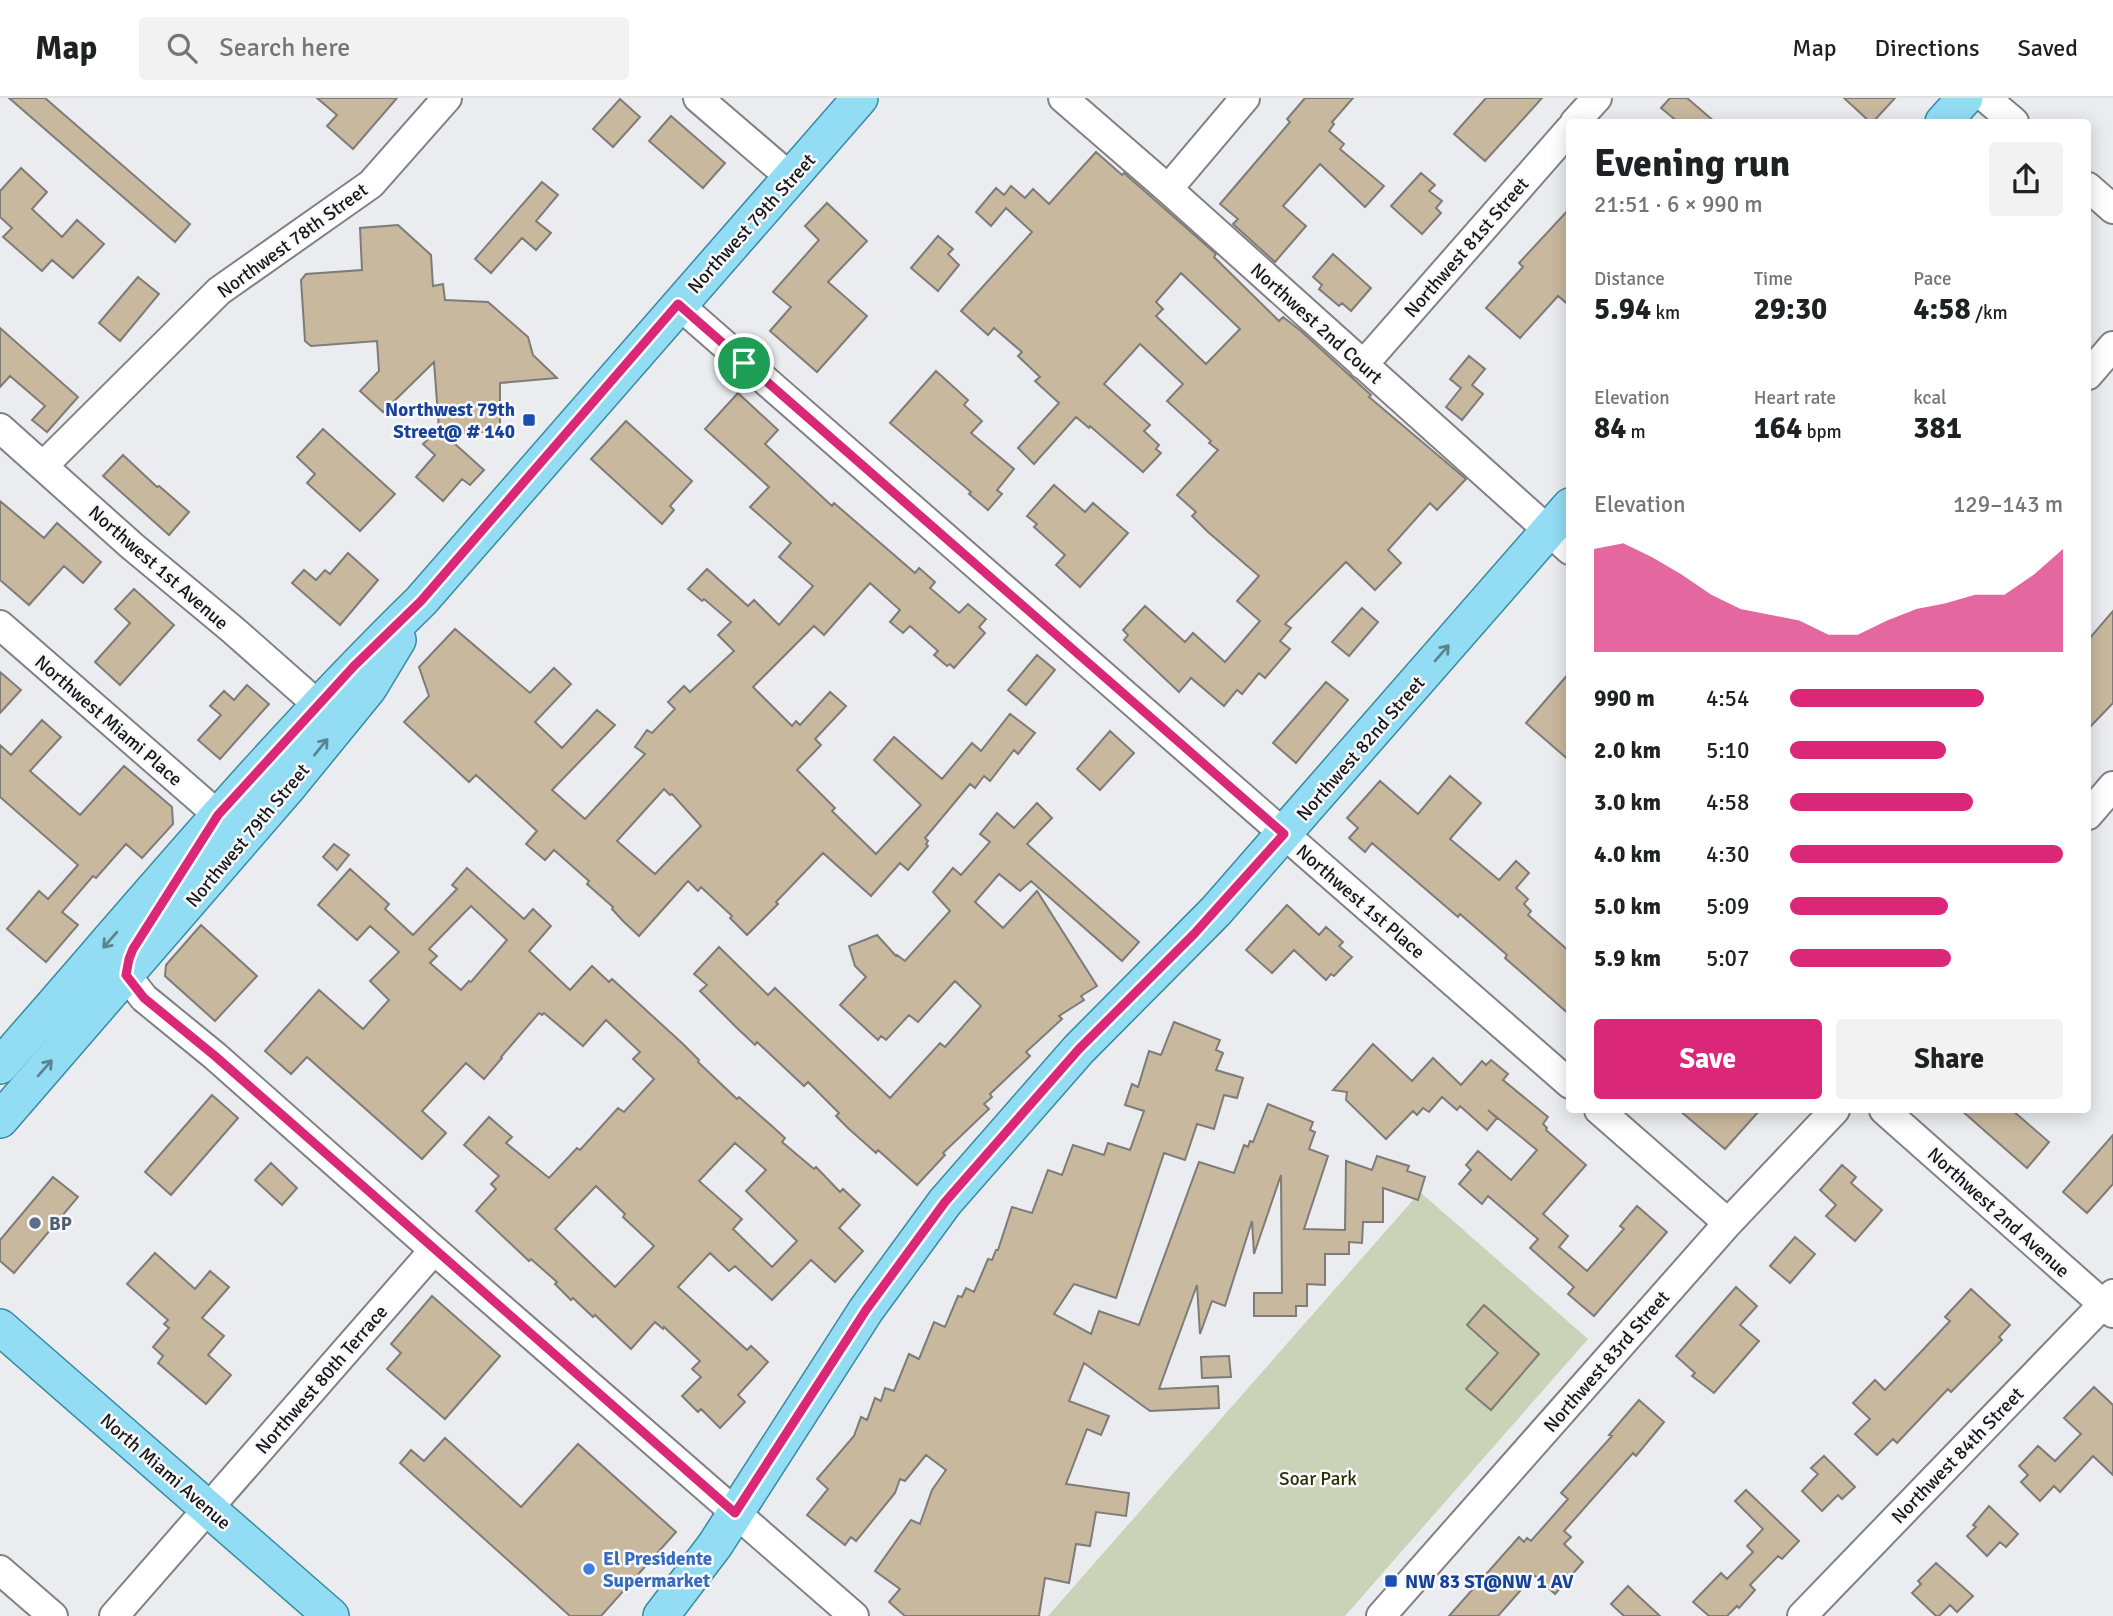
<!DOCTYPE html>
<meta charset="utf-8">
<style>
:root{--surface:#fff;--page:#f2f2f2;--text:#202124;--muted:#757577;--line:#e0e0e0;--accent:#db2777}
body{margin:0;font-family:Signika,sans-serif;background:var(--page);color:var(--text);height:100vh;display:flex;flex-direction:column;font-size:26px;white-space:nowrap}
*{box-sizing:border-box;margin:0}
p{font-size:23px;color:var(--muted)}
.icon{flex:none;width:38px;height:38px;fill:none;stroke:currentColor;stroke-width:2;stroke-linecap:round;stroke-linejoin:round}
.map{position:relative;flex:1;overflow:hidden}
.drawer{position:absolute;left:1566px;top:21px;width:525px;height:994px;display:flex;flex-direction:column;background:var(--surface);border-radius:7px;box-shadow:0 4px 18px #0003}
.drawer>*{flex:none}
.pin{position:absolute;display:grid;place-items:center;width:60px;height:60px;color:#fff;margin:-30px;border:4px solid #fff;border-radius:50%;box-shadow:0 2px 7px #0007}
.round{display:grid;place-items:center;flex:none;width:74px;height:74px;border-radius:7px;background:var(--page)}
.summary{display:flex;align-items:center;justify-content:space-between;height:119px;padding:0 28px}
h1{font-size:38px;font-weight:700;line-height:52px}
.metrics{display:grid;grid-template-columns:repeat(3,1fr);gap:10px;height:119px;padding:7px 28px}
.metrics div{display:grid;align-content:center}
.metrics b{font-size:30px;font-weight:700}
.metrics small{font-size:19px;font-weight:400}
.metrics p{font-size:19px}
.chart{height:196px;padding:14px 28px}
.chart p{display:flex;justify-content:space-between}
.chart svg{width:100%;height:126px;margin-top:7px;fill:var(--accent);opacity:.7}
.cta{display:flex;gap:14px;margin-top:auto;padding:14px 28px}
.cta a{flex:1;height:80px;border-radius:7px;background:var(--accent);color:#fff;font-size:28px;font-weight:700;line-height:80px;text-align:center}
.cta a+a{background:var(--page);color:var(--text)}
ul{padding:0 28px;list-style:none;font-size:23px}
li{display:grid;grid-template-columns:112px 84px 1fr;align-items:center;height:52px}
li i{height:18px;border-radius:9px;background:var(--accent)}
header{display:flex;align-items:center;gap:42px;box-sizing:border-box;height:98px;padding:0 35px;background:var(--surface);border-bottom:2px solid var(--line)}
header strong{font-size:33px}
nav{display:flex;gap:38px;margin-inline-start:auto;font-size:24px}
.search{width:490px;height:63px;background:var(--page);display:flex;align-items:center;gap:18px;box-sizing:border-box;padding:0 24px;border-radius:7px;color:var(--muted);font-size:26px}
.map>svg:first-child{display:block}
</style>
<header>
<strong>Map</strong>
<div class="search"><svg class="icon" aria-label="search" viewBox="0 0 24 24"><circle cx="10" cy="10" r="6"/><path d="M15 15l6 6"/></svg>Search here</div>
<nav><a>Map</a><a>Directions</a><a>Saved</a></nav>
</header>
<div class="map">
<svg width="2113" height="1518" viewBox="0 0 2113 1518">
<rect width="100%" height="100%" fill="#ebecf0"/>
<path fill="#cad3b8" d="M1420,1094L1588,1241L1345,1518H1048Z"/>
<path fill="#c8b89e" stroke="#7e7b78" stroke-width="2" fill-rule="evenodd" d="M9,0H45L190,126L175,144Z
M317,0H397L353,51L327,28L337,17Z
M1305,0H1353L1332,24L1334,26L1329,33L1344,46L1340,51L1384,88L1365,109L1320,66L1283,108L1306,128L1275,164L1233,126L1238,121L1220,106L1290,24L1287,21Z
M1486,0H1542L1485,63L1454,36Z
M1670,0H1687L1715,24H1678L1661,10Z
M1844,0H1895L1873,24H1870Z
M620,1L640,19L613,49L593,31Z
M671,18L725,65L703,90L649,43Z
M1096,54L1122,77L1124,75L1216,156L1214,159L1279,223L1283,219L1301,233L1371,297L1369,299L1466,381L1437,412L1430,405L1388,452L1401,465L1375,492L1346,464L1285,526L1291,530L1280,543L1290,551L1265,580L1259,575L1242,596L1237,592L1224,608L1191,580L1179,594L1124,542L1128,537L1123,532L1145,508L1185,544L1193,535L1225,564L1260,523L1237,503L1259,478L1208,434L1192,418L1196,414L1177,397L1218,352L1209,345L1211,343L1167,303L1183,286L1140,246L1104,286L1150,327L1144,333L1159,347L1156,351L1161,355L1143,374L1090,328L1089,330L1076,319L1034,366L1018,350L1059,305L1035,283L1040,279L1018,258L1022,254L994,230L988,237L961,213L1032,134L1006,110L991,128L976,114L996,90L1004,97L1011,88L1025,100L1033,91L1049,106ZM1181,175L1240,231L1206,266L1156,218L1163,211L1156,204Z
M21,70L47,94L32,111L62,139L77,122L104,146L73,180L52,162L42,173L3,139L12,130L0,119V93Z
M1421,75L1435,87L1429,93L1442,103L1436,110L1441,115L1422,136L1391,108Z
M542,84L558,97L536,123L551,135L536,152L522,140L491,175L475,161Z
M827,105L867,143L828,184L867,218L817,274L770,233L791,209L773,194L819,142L805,128Z
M1570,110V208L1558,198L1520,240L1486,210L1523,169L1519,165Z
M398,127L431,157L433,188L443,186L445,202L488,204L528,239L533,257L557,280L500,285V332L445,337L484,372L470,387L462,381L443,403L416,379L435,357L423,346L439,331L434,264L383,314L360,293L379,273L377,243L311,248L305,243L301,182L306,176L362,172L360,130Z
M938,138L953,151L948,156L959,167L938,193L911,170Z
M1333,156L1371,190L1351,213L1342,205L1339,208L1319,191L1322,187L1313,179Z
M138,179L159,196L120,243L99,225Z
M0,230L78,299L47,334L32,322L45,308L10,278L0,289Z
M1469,258L1485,271L1472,287L1483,296L1462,322L1446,309L1461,290L1450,281Z
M936,273L968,302L964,307L982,323L971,335L1014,371L997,392L1002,396L988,412L969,396L971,394L890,325Z
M738,295L778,332L765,346L832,408L834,405L915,475L919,470L935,484L930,490L959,515L968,506L986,521L979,529L985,535L954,570L950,566L947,568L934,557L938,553L910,528L903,535L890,524L900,512L870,485L824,537L814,528L753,589L792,628L796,623L800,627L830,594L846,608L815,641L821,647L797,672L835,710L832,713L876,756L921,707L874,662L894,639L942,681L972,645L981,653L1010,616L1035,635L1018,656L1014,652L990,683L984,678L975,690L970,686L925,740L928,743L926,746L928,748L908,772L900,765L871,798L823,755L776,804L778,806L747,837L730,820L732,818L701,789L698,793L688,783L639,838L623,823L612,811L613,809L587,786L589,783L554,752L545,762L526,746L537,733L476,677L469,684L404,624L429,598L419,569L455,531L530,595L554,570L571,586L535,624L562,650L597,612L615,627L552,692L585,721L645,656L635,649L647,632L652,635L675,611L668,604L684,588L690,594L734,553L718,537L731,524L704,501L702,503L688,491L707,471L748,508L754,502L779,527L813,488L779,459L791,445L750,409L769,389L705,331ZM664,691L670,697L672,696L701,728L655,776L617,743Z
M626,323L692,383L670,408L674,412L662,426L591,361Z
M323,331L395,396L360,433L307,385L315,376L297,359Z
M123,357L157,389L159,388L189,414L169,437L103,378Z
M1054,387L1085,414L1093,405L1128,435L1080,489L1056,467L1065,457L1034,429L1037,426L1027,418Z
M0,403L44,440L57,425L101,464L83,485L64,468L29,507L0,482Z
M348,455L378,482L340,527L292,485L304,472L316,482L325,472L330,476Z
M134,491L174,527L120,587L95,564L130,525L115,511Z
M1362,510L1378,524L1349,558L1332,544Z
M2113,513V605L2088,631V542Z
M1037,557L1055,572L1026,607L1008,592Z
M0,574L21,592L0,615Z
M1570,574V663L1526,625Z
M1326,584L1348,602L1296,665L1273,645Z
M247,587L269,606L220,661L198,642L221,617L210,608L224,593L234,602Z
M42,622L61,639L30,673L80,717L124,668L172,709L173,726L142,760L126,746L96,780L93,778L62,814L78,827L46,864L7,831L39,793L48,801L78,767L0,699V647L11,657Z
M1110,633L1134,655L1100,692L1077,671Z
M1450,678L1481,705L1450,741L1499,782L1516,763L1529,775L1516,790L1528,801L1524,806L1531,813L1528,817L1570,854V917L1505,860L1507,857L1460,816L1458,819L1372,745L1365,754L1349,740L1358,730L1347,720L1380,683L1418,716Z
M1037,705L1052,720L1027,746L1139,844L1122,863L1031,783L1020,793L999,776L975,804L1003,830L1037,793L1097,888L1081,898L1084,902L1059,918L1062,921L1026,954L1030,958L990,996L992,999L984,1006L989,1011L943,1055L945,1057L917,1087L878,1052L876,1055L849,1031L836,1018L839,1015L808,984L804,988L757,944L755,947L737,930L700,893L707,887L694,876L719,849L768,897L775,890L890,1000L940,945L945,949L981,908L955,883L918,924L909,917L886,942L881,938L878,942L840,907L866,879L855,868L849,848L877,837L896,858L897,857L905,863L950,813L933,794L953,770L961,777L990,744L980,736L997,715L1014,730Z
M334,746L349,757L337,772L323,759Z
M467,770L524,821L533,811L551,828L529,853L570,892L592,868L609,884L612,881L683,946L699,962L698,964L737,1001L739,999L773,1029L785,1040L782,1044L814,1071L816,1069L840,1094L843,1091L860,1107L839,1130L863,1153L835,1184L811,1162L772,1202L735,1168L729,1173L710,1155L678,1189L747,1252L751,1248L768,1264L738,1297L745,1304L720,1330L701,1311L698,1314L682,1298L701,1279L692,1271L700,1263L664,1229L663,1231L655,1224L631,1251L595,1217L593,1219L573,1200L571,1202L555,1186L557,1184L531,1161L529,1163L476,1113L496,1091L491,1086L499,1078L464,1047L489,1019L512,1039L506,1045L549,1080L577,1050L580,1052L618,1010L624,1014L654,981L633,961L640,954L606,922L583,948L544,915L542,917L539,915L501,959L502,960L484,981L466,965L422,1013L446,1035L422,1061L307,959L291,976L265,953L319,892L363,931L389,902L370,883L399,854L370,828L357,842L318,807L350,771L389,806L385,811L413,837L457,791L452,787ZM471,808L507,842L471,884L469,883L461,892L430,865L437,858L429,851ZM735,1045L766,1072L746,1093L797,1143L772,1169L733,1131L742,1121L699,1083ZM596,1088L625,1116L623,1119L654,1148L615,1189L555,1131Z
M1287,807L1319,837L1326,829L1343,844L1339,848L1352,859L1334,878L1331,876L1326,882L1294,852L1272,875L1246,852Z
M201,827L257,878L215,923L165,878L166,867Z
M1174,924L1220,942L1216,952L1223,955L1216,972L1243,980L1237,1000L1224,997L1214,1031L1197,1026L1185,1062L1164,1055L1116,1200L1074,1186L1054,1216L1091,1236L1099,1213L1139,1227L1199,1064L1234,1075L1244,1047L1248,1049L1250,1043L1253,1044L1268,1006L1313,1024L1310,1032L1315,1034L1309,1051L1328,1058L1304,1131L1345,1132L1346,1063L1372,1072L1377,1058L1409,1068L1407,1073L1425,1079L1418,1102L1383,1090V1124H1363L1362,1145L1349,1144V1156H1325V1187L1307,1186V1208H1296V1218H1254V1195H1282L1281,1077L1254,1156L1252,1123L1225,1208L1212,1203L1200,1236L1197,1187L1159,1291L1218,1288L1219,1310L1150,1313L1084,1265L1069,1303L1109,1318L1101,1337L1087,1331L1066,1386L1129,1395L1126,1418L1096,1414L1090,1448L1076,1446L1069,1485L1045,1480L1039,1518H905L889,1504L900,1491L875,1473L911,1422L920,1426L932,1392L946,1372L926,1357L905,1383L900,1381L895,1395L856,1443L851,1439L845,1447L807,1417L828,1391L817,1381L854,1338L861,1319L867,1322L875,1300L881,1303L885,1290L894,1293L909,1256L919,1261L934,1224L945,1229L958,1198L962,1199L966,1190L974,1194L988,1161L992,1162L996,1152H998L1012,1109L1032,1115L1048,1072L1062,1077L1073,1047L1104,1057L1108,1045L1130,1052L1144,1013L1125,1007L1132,986L1138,989L1149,953L1161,957Z
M1373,946L1412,983L1433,960L1461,987L1482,963L1486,967L1491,962L1508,976L1503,982L1548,1019L1543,1026L1547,1030L1546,1032L1586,1067L1543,1116L1568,1138L1559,1149L1587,1173L1624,1131L1620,1128L1637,1108L1667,1134L1594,1218L1568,1196L1574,1189L1530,1150L1538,1141L1488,1098L1482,1106L1459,1086L1471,1072L1466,1067L1478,1053L1511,1082L1537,1052L1488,1012L1497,1020L1487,1032L1460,1008L1457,1012L1442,999L1429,1014L1423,1010L1417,1017L1413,1013L1386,1041L1346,1002L1347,994L1333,992Z
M212,997L238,1020L171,1097L145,1074Z
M1679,1012H1760L1725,1051Z
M1961,1012H2012L2049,1044L2027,1070Z
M2113,1037V1086L2087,1115L2063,1094Z
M271,1065L297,1090L282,1107L255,1082Z
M1842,1067L1856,1079L1851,1085L1882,1112L1855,1143L1826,1118L1836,1107L1820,1092Z
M53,1079L78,1099L14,1175L0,1163V1142Z
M1795,1139L1815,1156L1790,1185L1770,1168Z
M155,1155L195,1191L210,1173L229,1189L202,1220L224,1238L208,1257L231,1277L206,1306L158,1265L163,1258L153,1249L169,1230L164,1226L168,1222L127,1186Z
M1736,1189L1757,1208L1740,1227L1759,1243L1714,1295L1692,1278L1695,1275L1676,1258Z
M1971,1191L2010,1227L1999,1239L2002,1242L1951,1294L1948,1291L1897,1345L1893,1341L1877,1357L1855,1336L1870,1321L1853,1305L1875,1282L1885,1292L1950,1223L1945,1219Z
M432,1198L500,1258L445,1321L387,1271L401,1255L391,1246Z
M1484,1207L1539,1256L1491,1312L1466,1291L1498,1255L1467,1227Z
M1229,1258L1231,1279L1202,1280L1201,1259Z
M2094,1289L2113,1307V1377L2093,1358L2060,1394L2054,1388L2040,1403L2021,1384L2028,1377L2019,1368L2038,1348L2055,1363L2081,1336L2064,1320Z
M1639,1302L1664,1324L1636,1358L1633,1355L1564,1433L1571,1439L1564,1446L1583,1464L1555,1496L1534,1477L1498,1518H1449L1519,1439L1524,1444L1527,1440L1531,1443L1568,1401L1561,1395L1612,1338L1609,1337Z
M445,1340L521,1409L578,1346L676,1434L601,1518H570L400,1365L411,1352L424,1363Z
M1824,1358L1855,1389L1842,1401L1838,1397L1822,1413L1802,1393L1818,1376L1811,1370Z
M1746,1392L1799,1443L1782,1461L1778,1458L1750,1487L1755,1492L1739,1510L1737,1508L1727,1518H1709L1693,1504L1721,1475L1727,1481L1753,1454L1747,1448L1763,1431L1735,1403Z
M1989,1408L2018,1436L2006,1449L2000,1444L1987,1458L1967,1438L1976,1429L1973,1427Z
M1936,1465L1973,1498L1957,1514L1950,1507L1939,1518H1936L1912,1495L1921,1486L1918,1483Z
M1628,1488L1634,1494L1660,1518H1624L1611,1506Z"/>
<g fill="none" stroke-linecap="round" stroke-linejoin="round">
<defs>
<path id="minor" d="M698,0L790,79
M1063,0L1168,91L1570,452
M1986,0L2014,24
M1575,24L1597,0
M2088,89L2113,111
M1168,91L1245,0
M678,206L1570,986
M1363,267L1570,31
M2088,277L2113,248
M0,330L132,448L233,532L318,607
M43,368L219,193L371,86L447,0
M0,527L218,717
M2088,717L2113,688
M126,877L144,900L215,958L434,1152L854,1518
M1599,1012L1728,1125
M1884,1012L2113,1215
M0,1472L53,1518
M114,1518L434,1152
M1381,1518L1728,1125L1835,1012
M1802,1518L2113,1196"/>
<path id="major" d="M1943,24L1965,0
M0,968C138,811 271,649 421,503L860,0
M0,1022L289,688L369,590L398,542
M0,1229L331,1518
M661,1518L715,1447L866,1212L945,1104L1079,951L1216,813L1570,408"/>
</defs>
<use href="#minor" stroke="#818185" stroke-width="32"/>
<use href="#major" stroke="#3889a2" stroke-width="38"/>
<use href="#minor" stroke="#fff" stroke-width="28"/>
<use href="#major" stroke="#93ddf4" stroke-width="35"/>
</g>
<defs><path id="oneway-shaft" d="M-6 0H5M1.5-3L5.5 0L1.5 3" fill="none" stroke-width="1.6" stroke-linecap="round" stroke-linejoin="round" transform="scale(1.75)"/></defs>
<g stroke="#5b8491">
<use href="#oneway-shaft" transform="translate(1442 555) rotate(-49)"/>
<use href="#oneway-shaft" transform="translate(321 649) rotate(-51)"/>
<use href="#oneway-shaft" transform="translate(110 842) rotate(131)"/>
<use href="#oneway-shaft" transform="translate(45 970) rotate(-49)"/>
</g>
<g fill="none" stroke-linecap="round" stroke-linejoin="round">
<defs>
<path id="route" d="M678,206L1284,736L1194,836L1079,951L945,1104L866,1212L735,1415L215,958L144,900L126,877L129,861L133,851L218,717L354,568L421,503Z"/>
</defs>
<use href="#route" stroke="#fff" stroke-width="14"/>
<use href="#route" stroke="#db2777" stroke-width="9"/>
</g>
<g fill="#1a4fb4" stroke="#f9f9fd" stroke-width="2.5">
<rect x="522" y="315" width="14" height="14" rx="3.5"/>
<rect x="1384" y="1476" width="14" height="14" rx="3.5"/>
</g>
<circle fill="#5c6f8a" stroke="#f9f9fd" stroke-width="2.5" cx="35" cy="1125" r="7"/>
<circle fill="#3f7fe0" stroke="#f9f9fd" stroke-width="2.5" cx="589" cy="1471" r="7"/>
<g text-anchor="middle" stroke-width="5" stroke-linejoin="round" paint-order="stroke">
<g font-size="19" fill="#161718" stroke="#f9f9fd">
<text transform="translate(751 125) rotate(-48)" y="7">Northwest 79th Street</text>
<text transform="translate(292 142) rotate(-36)" y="7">Northwest 78th Street</text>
<text transform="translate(1466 149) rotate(-49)" y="7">Northwest 81st Street</text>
<text transform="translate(1317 225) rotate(42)" y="7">Northwest 2nd Court</text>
<text transform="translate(159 469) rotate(41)" y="7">Northwest 1st Avenue</text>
<text transform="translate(109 622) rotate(41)" y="7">Northwest Miami Place</text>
<text transform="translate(1360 650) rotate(-49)" y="7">Northwest 82nd Street</text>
<text transform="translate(247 737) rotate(-50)" y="7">Northwest 79th Street</text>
<text transform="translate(1361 803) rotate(41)" y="7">Northwest 1st Place</text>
<text transform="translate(1999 1114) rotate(42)" y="7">Northwest 2nd Avenue</text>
<text transform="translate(1606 1263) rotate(-49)" y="7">Northwest 83rd Street</text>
<text transform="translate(321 1281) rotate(-49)" y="7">Northwest 80th Terrace</text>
<text transform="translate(1957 1357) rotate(-46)" y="7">Northwest 84th Street</text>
<text transform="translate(166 1373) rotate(41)" y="7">North Miami Avenue</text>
</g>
<g font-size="19" font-weight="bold" fill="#164399" stroke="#f9f9fd" text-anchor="end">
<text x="515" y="318">Northwest 79th<tspan x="515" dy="22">Street@ # 140</tspan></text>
<text x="1405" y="1490" text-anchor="start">NW 83 ST@NW 1 AV</text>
</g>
<g font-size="19" font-weight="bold" fill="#4e5e75" stroke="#f9f9fd" text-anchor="start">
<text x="49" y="1132">BP</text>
</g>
<g font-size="19" fill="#263100" stroke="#f9f9fd">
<text x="1318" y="1387">Soar Park</text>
</g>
<g font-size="19" font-weight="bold" fill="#366cbe" stroke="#f9f9fd" text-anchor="start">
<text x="603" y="1467">El Presidente<tspan x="603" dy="22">Supermarket</tspan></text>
</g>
</g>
</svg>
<div class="pin" style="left:744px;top:265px;background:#1e9e55"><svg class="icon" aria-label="arrive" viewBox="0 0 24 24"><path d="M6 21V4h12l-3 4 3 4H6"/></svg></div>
<section class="drawer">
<div class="summary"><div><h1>Evening run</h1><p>21:51 · 6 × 990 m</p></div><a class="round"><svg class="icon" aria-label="share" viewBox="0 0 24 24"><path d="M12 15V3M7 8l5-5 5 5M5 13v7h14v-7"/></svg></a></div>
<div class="metrics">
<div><p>Distance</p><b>5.94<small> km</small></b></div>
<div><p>Time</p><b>29:30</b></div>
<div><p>Pace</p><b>4:58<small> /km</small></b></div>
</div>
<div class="metrics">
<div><p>Elevation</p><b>84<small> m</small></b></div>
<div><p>Heart rate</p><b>164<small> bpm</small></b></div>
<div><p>kcal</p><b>381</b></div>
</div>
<div class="chart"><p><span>Elevation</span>129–143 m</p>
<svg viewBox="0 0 160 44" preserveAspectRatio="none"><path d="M0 44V8L10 6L20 11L30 17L40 24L50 29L60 31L70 33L80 38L90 38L100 33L110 29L120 27L130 24L140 24L150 17L160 8V44z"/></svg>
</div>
<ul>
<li><b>990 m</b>4:54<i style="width:71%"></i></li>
<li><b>2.0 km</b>5:10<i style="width:57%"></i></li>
<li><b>3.0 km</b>4:58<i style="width:67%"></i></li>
<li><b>4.0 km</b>4:30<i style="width:100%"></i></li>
<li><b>5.0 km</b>5:09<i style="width:58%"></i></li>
<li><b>5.9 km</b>5:07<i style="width:59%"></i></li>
</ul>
<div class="cta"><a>Save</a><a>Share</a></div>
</section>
</div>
